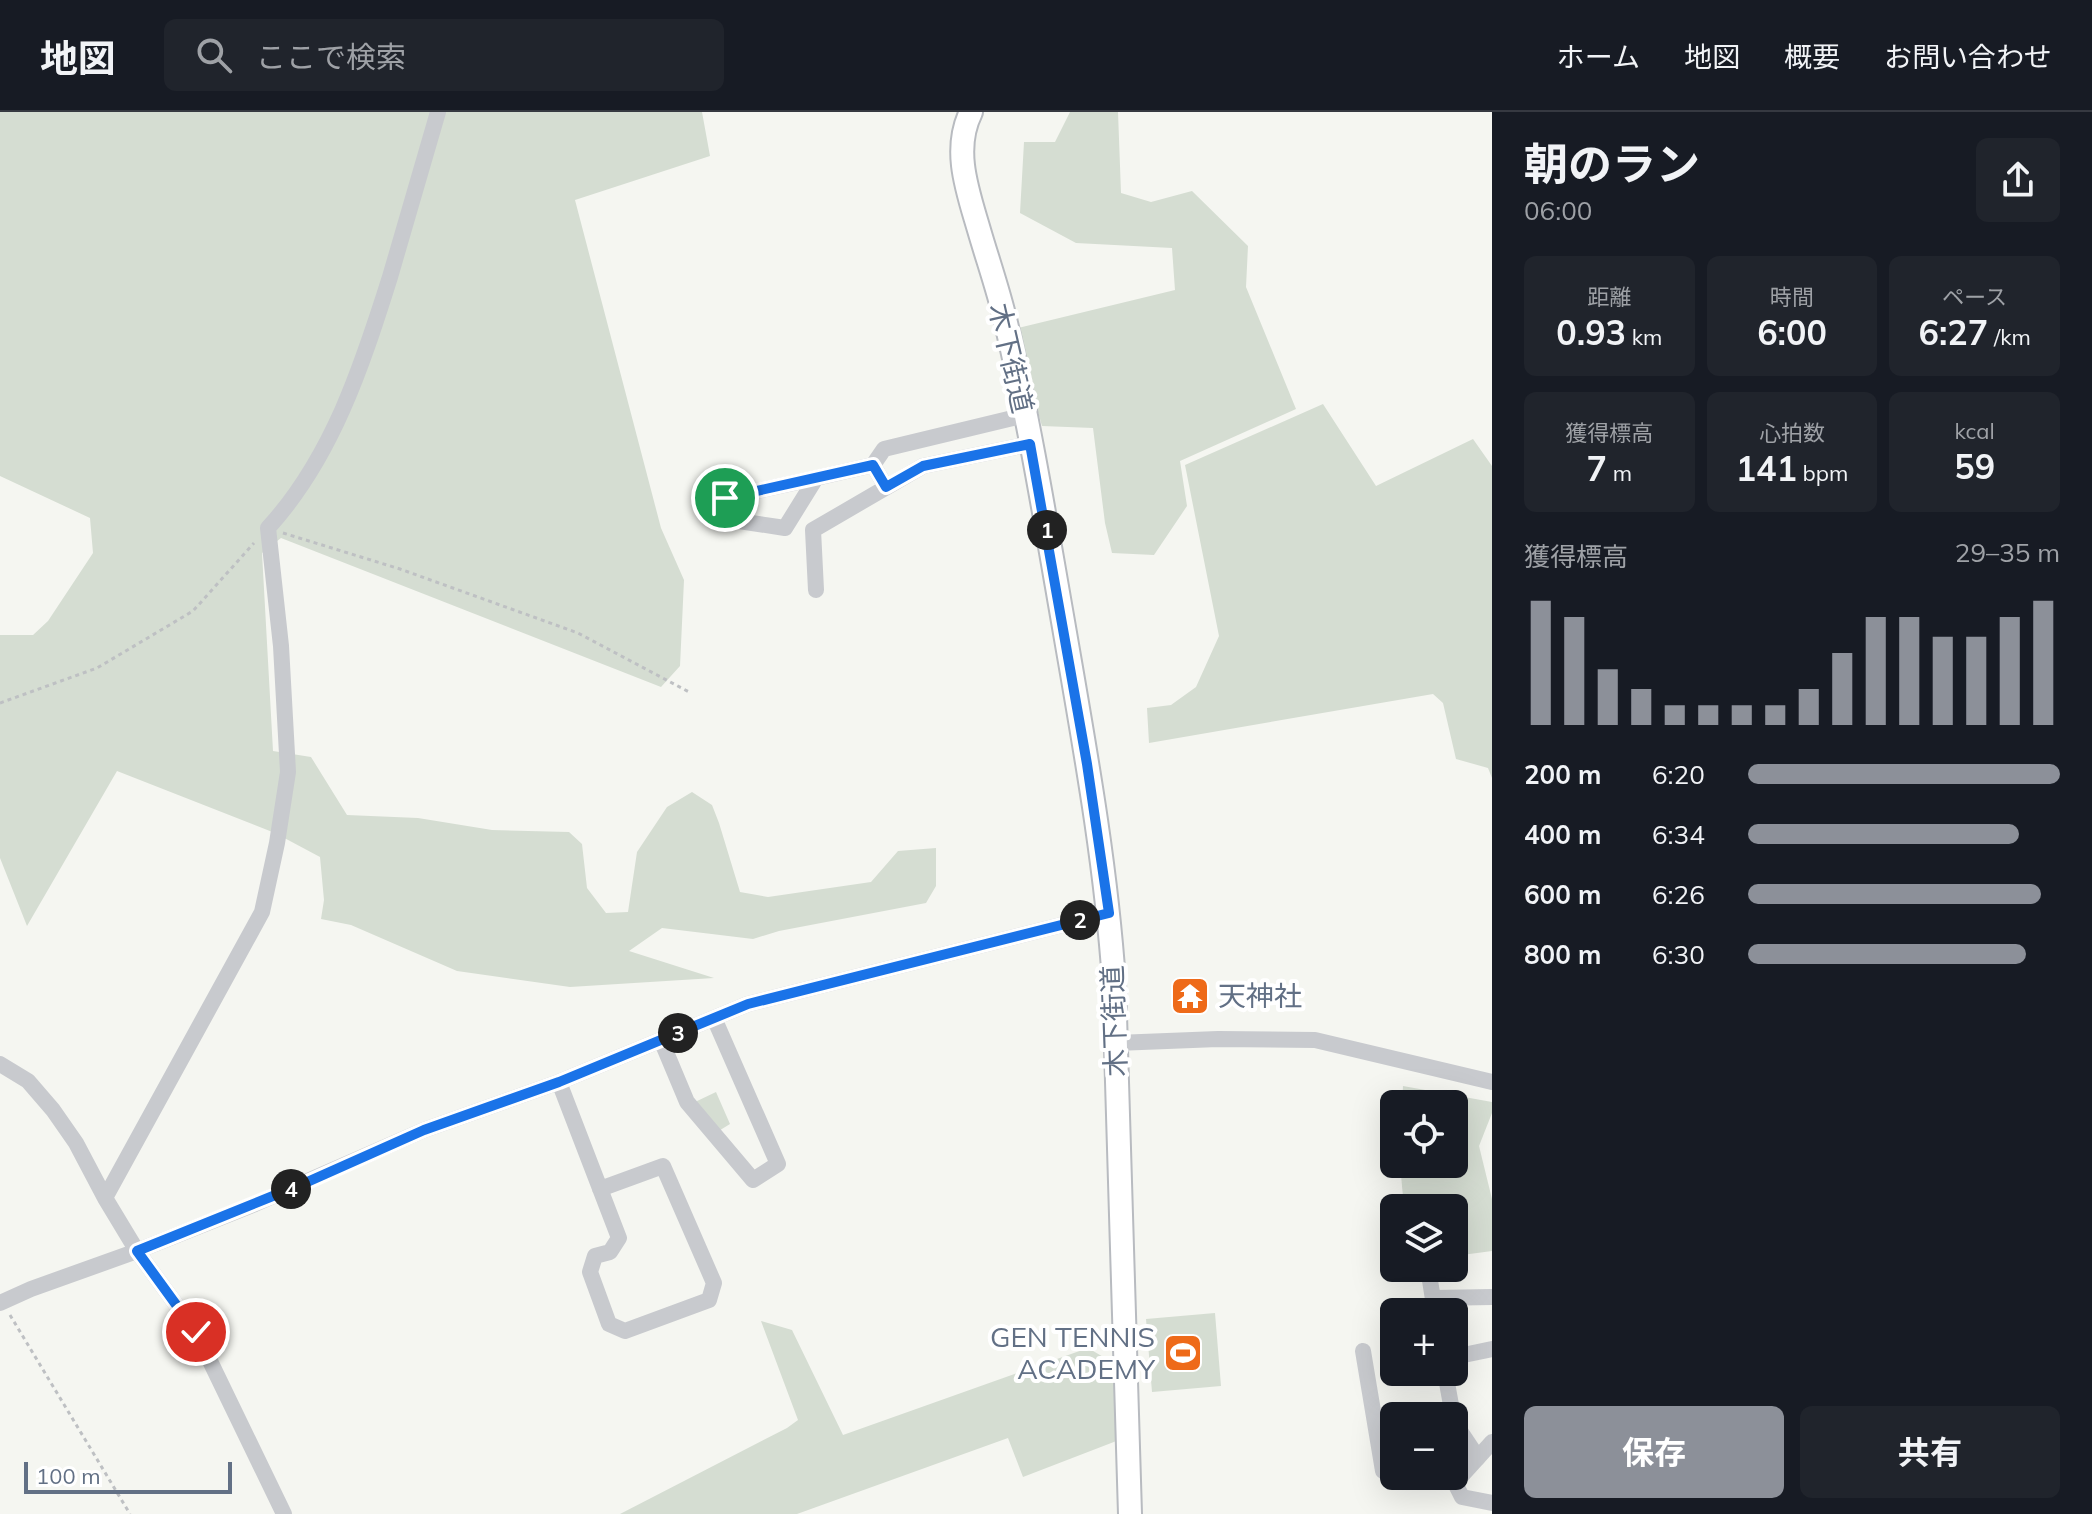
<!DOCTYPE html>
<html lang="ja">
<meta charset="utf-8">
<style>
:root{--surface:#171b24;--page:#20242c;--text:#f1f3f6;--muted:#9ea1a6;--line:#363941;--accent:#8c9099}
body{margin:0;font-family:Mulish,"Noto Sans JP",sans-serif;background:var(--page);color:var(--text);height:100vh;display:flex;flex-direction:column;font-size:30px;white-space:nowrap}
*{box-sizing:border-box;margin:0}
p{font-size:26px;color:var(--muted)}
.icon{flex:none;width:44px;height:44px;fill:none;stroke:currentColor;stroke-width:2;stroke-linecap:round;stroke-linejoin:round}
.map{position:relative;flex:1;overflow:hidden}
.drawer{display:flex;flex-direction:column;background:var(--surface);width:600px}
.drawer>*{flex:none}
.tools{position:absolute;left:1380px;top:978px;display:grid;gap:16px}
.tools a{display:grid;place-items:center;width:88px;height:88px;border-radius:12px;background:var(--surface);box-shadow:0 8px 32px #0002;font-size:40px}
.scale{position:absolute;left:24px;bottom:20px;width:208px;box-sizing:border-box;padding-left:8px;border:4px solid #627085;border-top:0;font-size:22px;line-height:28px;white-space:nowrap;color:#627085;-webkit-text-stroke:6px #fff;paint-order:stroke}
.pin{position:absolute;display:grid;place-items:center;width:68px;height:68px;color:#fff;margin:-34px;border:4px solid #fff;border-radius:50%;box-shadow:0 2px 8px #0007}
.km{position:absolute;width:40px;height:40px;margin:-20px;border-radius:50%;background:#222;color:#fff;font-size:22px;line-height:40px;text-align:center}
.round{display:grid;place-items:center;flex:none;width:84px;height:84px;border-radius:12px;background:var(--page)}
.summary{display:flex;align-items:center;justify-content:space-between;height:136px;padding:0 32px}
h1{font-size:44px;font-weight:700;line-height:60px}
.figures{display:grid;grid-template-columns:repeat(3,1fr);gap:12px;height:136px;padding:8px 32px}
.figures div{display:grid;align-content:center;border-radius:12px;background:var(--page);text-align:center}
.figures b{font-size:34px;font-weight:700}
.figures small{font-size:22px;font-weight:400}
.figures p{font-size:22px}
.chart{height:224px;padding:16px 32px}
.chart p{display:flex;justify-content:space-between}
.chart svg{width:100%;height:144px;margin-top:8px;stroke:var(--accent);stroke-width:6}
.cta{display:flex;gap:16px;margin-top:auto;padding:16px 32px}
.cta a{flex:1;height:92px;border-radius:12px;background:var(--accent);color:#fff;font-size:32px;font-weight:700;line-height:92px;text-align:center}
.cta a+a{background:var(--page);color:var(--text)}
ul{padding:0 32px;list-style:none;font-size:26px}
li{display:grid;grid-template-columns:128px 96px 1fr;align-items:center;height:60px}
li i{height:20px;border-radius:10px;background:var(--accent)}
header{display:flex;align-items:center;gap:48px;box-sizing:border-box;height:112px;padding:0 40px;background:var(--surface);border-bottom:2px solid var(--line)}
header strong{font-size:38px}
nav{display:flex;gap:44px;margin-inline-start:auto;font-size:28px}
.search{width:560px;height:72px;background:var(--page);display:flex;align-items:center;gap:20px;box-sizing:border-box;padding:0 28px;border-radius:12px;color:var(--muted);font-size:30px}
main{display:flex;flex:1;min-height:0}
.map>svg:first-child{display:block}
</style>
<header>
<strong>地図</strong>
<div class="search"><svg class="icon" aria-label="search" viewBox="0 0 24 24"><circle cx="10" cy="10" r="6"/><path d="M15 15l6 6"/></svg>ここで検索</div>
<nav><a>ホーム</a><a>地図</a><a>概要</a><a>お問い合わせ</a></nav>
</header>
<main>
<div class="map">
<svg width="1492" height="1402" viewBox="0 0 1492 1402">
<rect width="100%" height="100%" fill="#f5f6f1"/>
<path fill="#d5ddd2" d="M0,0H702L710,44L575,88L661,416L684,468L680,554L661,575L281,426L262,441L273,639L311,645L347,703L418,706L492,718L569,720L582,732L587,776L606,801L628,800L637,740L667,695L692,680L712,693L719,711L740,780L768,785L871,770L898,739L936,736V774L926,791L779,819L753,827L662,816L629,839L714,866L570,875L457,859L351,813L321,807L324,788L320,745L275,721L117,659L27,814L0,746V523H33L48,509L93,441L90,406L0,364Z
M1070,0H1118L1121,81L1151,90L1192,79L1248,134L1246,175L1296,297L1180,349L1187,394L1154,443L1112,441L1105,411L1093,316L1042,314L1014,217L1175,178L1172,136L1076,131L1020,101L1024,30H1055Z
M1323,292L1376,374L1473,327L1492,354V666L1488,656L1456,647L1443,591L1433,582L1149,631L1147,596L1171,593L1196,575L1219,524L1185,353Z
M1403,974L1492,990V1001L1479,1034L1492,1087V1139L1462,1143L1454,1137V1096H1404L1400,1052H1454V992H1402Z
M716,980L730,1012L717,1020L695,990Z
M1215,1201L1221,1274L1152,1280L1146,1207Z
M761,1209L792,1218L843,1323L1088,1236L1117,1253L1119,1328L1023,1365L1008,1326L797,1402H620L787,1316L798,1308Z"/>
<g fill="none" stroke-linecap="round" stroke-linejoin="round">
<defs>
<path id="major" d="M971,0C952,38 968,80 979,118C988,149 999,180 1006,211C1030,313 1047,418 1065,521C1085,637 1106,752 1114,870L1130,1402"/>
</defs>
<use href="#major" stroke="#b8bbc0" stroke-width="26"/>
<path stroke="#bec0c3" stroke-width="3" stroke-dasharray="4 4" stroke-linecap="butt" d="M283,421L400,457L578,521L691,581
M0,591L97,556L193,499L254,431
M10,1203L130,1402"/>
<path stroke="#c8cace" stroke-width="16" d="M816,366L725,386L726,407L785,416L816,366L873,353
M886,375L873,353L884,337L1025,303
M816,478L813,418L923,354L1030,332
M661,928L687,990L753,1068L778,1052L714,906
M1116,931L1218,927L1315,928L1492,970
M0,952L28,969L53,998L76,1031L105,1086L137,1139L196,1220L284,1402
M559,970L619,1126L610,1140L595,1144L590,1160L609,1212L625,1219L709,1188L714,1171L663,1054L600,1077
M105,1086L262,800L277,731L288,660L281,534L268,416C332,346 362,254 390,165C406,110 422,55 438,0
M1428,1156L1435,1200
M1433,1186L1492,1185
M0,1191L31,1177L137,1139L255,1092L424,1018L559,970L748,892L1109,801
M1363,1239L1383,1359H1394
M1454,1245L1492,1237
M1445,1260L1453,1304
M1454,1310L1478,1346
M1492,1330L1455,1371L1462,1385L1492,1391"/>
<use href="#major" stroke="#fff" stroke-width="22"/>
</g>
<g fill="none" stroke-linecap="round" stroke-linejoin="round">
<defs>
<path id="route" d="M196,1220L137,1139L305,1071L424,1018L559,970L748,892L1109,801L1087,652L1030,332L923,354L886,375L873,353L725,386"/>
</defs>
<use href="#route" stroke="#fff" stroke-width="16"/>
<use href="#route" stroke="#1a73e8" stroke-width="10"/>
</g>
<defs>
<symbol id="temple-square" viewBox="-11 -11 22 22"><rect x="-9" y="-9" width="18" height="18" rx="4" fill="#ee6a19" stroke="#fff"/><path d="M0-6L5-2H3V0L6.5 2.5H4V6H1.5V3h-3V6H-4V2.5H-6.5L-3 0V-2H-5Z" fill="#fff"/></symbol>
<symbol id="stadium-square" viewBox="-11 -11 22 22"><rect x="-9" y="-9" width="18" height="18" rx="4" fill="#ee6a19" stroke="#fff"/><path d="M0-5a6.5 5 0 1 0 0 10a6.5 5 0 1 0 0-10ZM-3.5-1.8h7v3.6h-7Z" fill="#fff"/></symbol>
</defs>
<g fill-rule="evenodd">
<use href="#temple-square" x="1168" y="862" width="44" height="44"/>
<use href="#stadium-square" x="1161" y="1219" width="44" height="44"/>
</g>
<g text-anchor="middle" stroke-width="8" stroke-linejoin="round" paint-order="stroke">
<g font-size="28" fill="#627085" stroke="#fff">
<text transform="translate(1011 246) rotate(77)" y="10">木下街道</text>
<text transform="translate(1114 909) rotate(-92)" y="10">木下街道</text>
</g>
<g font-size="28" fill="#627085" stroke="#fff" text-anchor="start">
<text x="1218" y="894">天神社</text>
<text x="1155" y="1235" text-anchor="end">GEN TENNIS<tspan x="1155" dy="32">ACADEMY</tspan></text>
</g>
</g>
</svg>
<div class="tools">
<a><svg class="icon" aria-label="locate" viewBox="0 0 24 24"><circle cx="12" cy="12" r="6"/><path d="M12 2v4M12 18v4M2 12h4M18 12h4"/></svg></a>
<a><svg class="icon" aria-label="layers" viewBox="0 0 24 24"><path d="M12 4l9 5-9 5-9-5zM3 14l9 5 9-5"/></svg></a>
<a>+</a>
<a>−</a>
</div>
<div class="scale">100 m</div>
<div class="pin" style="left:725px;top:386px;background:#1e9e55"><svg class="icon" aria-label="arrive" viewBox="0 0 24 24"><path d="M6 21V4h12l-3 4 3 4H6"/></svg></div>
<div class="pin" style="left:196px;top:1220px;background:#d93025"><svg class="icon" aria-label="check" viewBox="0 0 24 24"><path d="M5 12l5 5 9-10"/></svg></div>
<b class="km" style="left:1047px;top:418px">1</b>
<b class="km" style="left:1080px;top:808px">2</b>
<b class="km" style="left:678px;top:921px">3</b>
<b class="km" style="left:291px;top:1077px">4</b>
</div>
<section class="drawer">
<div class="summary"><div><h1>朝のラン</h1><p>06:00</p></div><a class="round"><svg class="icon" aria-label="share" viewBox="0 0 24 24"><path d="M12 15V3M7 8l5-5 5 5M5 13v7h14v-7"/></svg></a></div>
<div class="figures">
<div><p>距離</p><b>0.93<small> km</small></b></div>
<div><p>時間</p><b>6:00</b></div>
<div><p>ペース</p><b>6:27<small> /km</small></b></div>
</div>
<div class="figures">
<div><p>獲得標高</p><b>7<small> m</small></b></div>
<div><p>心拍数</p><b>141<small> bpm</small></b></div>
<div><p>kcal</p><b>59</b></div>
</div>
<div class="chart"><p><span>獲得標高</span>29–35 m</p>
<svg viewBox="0 0 160 44" preserveAspectRatio="none"><path d="M5 44V6M15 44V11M25 44V27M35 44V33M45 44V38M55 44V38M65 44V38M75 44V38M85 44V33M95 44V22M105 44V11M115 44V11M125 44V17M135 44V17M145 44V11M155 44V6"/></svg>
</div>
<ul>
<li><b>200 m</b>6:20<i style="width:100%"></i></li>
<li><b>400 m</b>6:34<i style="width:87%"></i></li>
<li><b>600 m</b>6:26<i style="width:94%"></i></li>
<li><b>800 m</b>6:30<i style="width:89%"></i></li>
</ul>
<div class="cta"><a>保存</a><a>共有</a></div>
</section>
</main>
